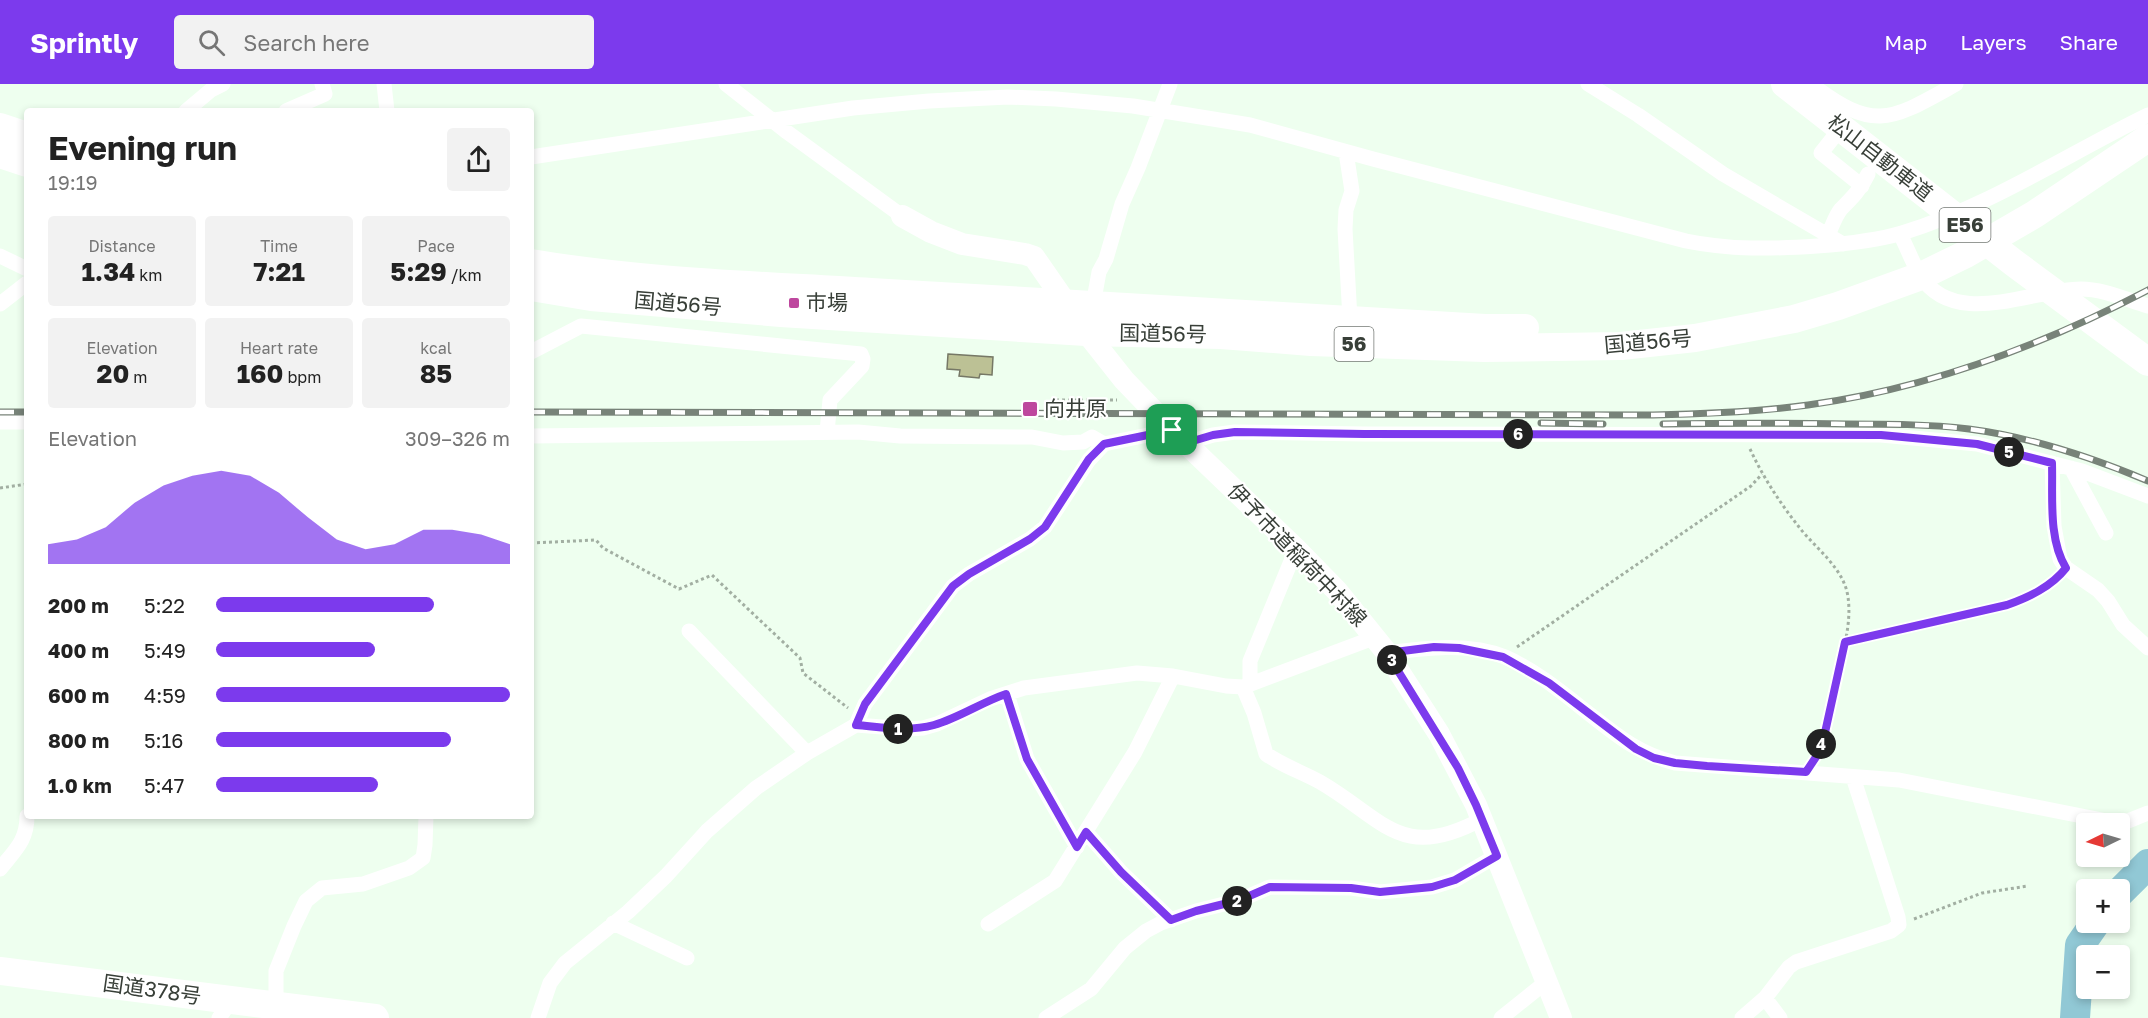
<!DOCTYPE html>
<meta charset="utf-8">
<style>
:root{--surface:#fff;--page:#f2f2f2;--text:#222;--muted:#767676;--accent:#7c3aed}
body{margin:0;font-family:"Golos Text","Noto Sans JP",sans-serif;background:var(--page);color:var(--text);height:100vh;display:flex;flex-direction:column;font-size:22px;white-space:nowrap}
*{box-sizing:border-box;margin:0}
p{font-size:20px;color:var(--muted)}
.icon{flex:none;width:33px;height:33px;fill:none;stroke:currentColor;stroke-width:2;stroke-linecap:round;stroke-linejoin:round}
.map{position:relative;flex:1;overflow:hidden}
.panel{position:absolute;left:24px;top:24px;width:510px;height:711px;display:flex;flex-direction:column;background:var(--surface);border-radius:6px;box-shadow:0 3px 9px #0003}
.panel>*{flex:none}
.needle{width:39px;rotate:265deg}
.buttons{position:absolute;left:2076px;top:729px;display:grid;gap:12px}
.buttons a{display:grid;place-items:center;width:54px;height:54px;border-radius:6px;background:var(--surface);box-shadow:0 3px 9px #0003;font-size:30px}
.pin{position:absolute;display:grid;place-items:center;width:51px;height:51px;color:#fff;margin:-26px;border-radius:12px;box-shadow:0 3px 9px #0006}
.km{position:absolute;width:30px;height:30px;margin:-15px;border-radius:50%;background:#222;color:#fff;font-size:16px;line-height:30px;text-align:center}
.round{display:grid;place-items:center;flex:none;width:63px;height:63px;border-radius:6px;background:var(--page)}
.summary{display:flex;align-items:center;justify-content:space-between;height:102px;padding:0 24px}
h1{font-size:33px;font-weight:700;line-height:45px}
.figures{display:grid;grid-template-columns:repeat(3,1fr);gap:9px;height:102px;padding:6px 24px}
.figures div{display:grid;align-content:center;border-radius:6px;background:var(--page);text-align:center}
.figures b{font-size:26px;font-weight:700}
.figures small{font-size:16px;font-weight:400}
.figures p{font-size:16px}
.chart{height:168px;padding:12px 24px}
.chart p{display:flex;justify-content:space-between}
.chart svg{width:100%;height:108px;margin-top:6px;fill:var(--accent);opacity:.7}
ul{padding:0 24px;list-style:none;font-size:20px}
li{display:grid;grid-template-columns:96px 72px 1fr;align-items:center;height:45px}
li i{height:15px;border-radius:8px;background:var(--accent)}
header{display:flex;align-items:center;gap:36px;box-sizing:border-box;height:84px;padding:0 30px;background:var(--accent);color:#fff}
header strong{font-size:28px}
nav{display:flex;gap:33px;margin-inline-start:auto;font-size:21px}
.search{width:420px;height:54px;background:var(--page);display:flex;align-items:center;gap:15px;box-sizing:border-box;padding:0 21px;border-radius:6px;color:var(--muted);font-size:22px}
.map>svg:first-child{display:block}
</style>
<header>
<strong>Sprintly</strong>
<div class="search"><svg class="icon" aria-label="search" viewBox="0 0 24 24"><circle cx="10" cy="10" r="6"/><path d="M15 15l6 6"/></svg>Search here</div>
<nav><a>Map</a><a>Layers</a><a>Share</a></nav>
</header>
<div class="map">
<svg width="2148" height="934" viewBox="0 0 2148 934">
<rect width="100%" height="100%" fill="#eeffef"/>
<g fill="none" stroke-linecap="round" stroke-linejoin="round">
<path stroke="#91c8d5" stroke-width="30" d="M2120,808L2148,780
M2075,934L2080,861L2096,838"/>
</g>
<path fill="#bcc195" stroke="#767866" stroke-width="1.5" d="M948,270L993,273L992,291L980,290L979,294L959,292L960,286L947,285Z"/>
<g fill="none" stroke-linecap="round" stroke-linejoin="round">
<path stroke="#a2afa2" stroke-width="3" stroke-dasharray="3 3" stroke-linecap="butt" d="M1054,320V316H1117
M1750,365C1763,393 1780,419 1799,443C1816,465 1844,484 1848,513C1852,541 1842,571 1835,599C1829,623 1829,652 1815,674
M0,404L27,400
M531,459L596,456L603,464L679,505L712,491L800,574L803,589L848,624
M1845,558L2007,521L2025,514L2057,494
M1517,563L1751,402L1762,390
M1914,835L1982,809L2028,802"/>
<path stroke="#fff" stroke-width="15" d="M384,0L387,27
M726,0L787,48L902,132
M1588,0L1638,31L1723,90L1843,160
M1811,0C1875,49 1891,36 1956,0
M186,27L211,6L223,0
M286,27L325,10L322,0
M1844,40L1821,69L1862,102
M1346,68L1352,107L1346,126L1345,145L1350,235
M531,73L853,24L929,17L1008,13L1056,15L1133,22L1250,41L1373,75L1686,157C1730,166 1772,165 1817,162C1845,160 1875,157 1902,149C1988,123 2068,70 2148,31
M1900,150C1907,163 1912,178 1920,191C1954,246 2032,205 2081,205C2103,205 2127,216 2148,222
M1828,151C1832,143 1835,132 1841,125C1852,114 1861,105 1868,90
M0,172L27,185
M0,220L27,199
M1093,221L1099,188L1106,175L1122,120L1138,84L1170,0
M531,268L581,242L861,270L863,275L862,282L830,316L827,348
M0,338H27
M531,352L858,348L900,352L1032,353L1063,359L1083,358L1092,353L1104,360
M1186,359L1213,351L1235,348L1364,350L1881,351L1977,360L2082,387L2148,412
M2052,379L2054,442L2060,475L2066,484L2098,506L2108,517L2123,541L2148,564
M2071,384L2106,449
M689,547L807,669
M1387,569C1424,564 1469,558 1505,573C1537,587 1565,611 1592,632C1620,654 1640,670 1675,679L1899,696L2112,738L2128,737L2148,729
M1250,600V577L1296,465
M1243,603L1254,629L1266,670C1283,682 1302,688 1320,698C1384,735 1401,779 1482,735
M1007,610L1027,675L1077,763
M856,641L865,620L953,502L969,490L1030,455L1045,443L1089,376L1104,360L1172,346
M1086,748L1121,788L1171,836
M0,785C15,766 27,757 27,732
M613,839L687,874
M988,840L1055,797L1135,668L1173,592
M1765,914L1780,934
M276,921V887L294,842L306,817L322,804L363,800L409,784L423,774L425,761L426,732
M219,934L231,917
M538,934L550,899L565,879L628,828L666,792L707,747L756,704L807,669L856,641L908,645L923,644L937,640L990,615L1024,604L1137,589L1173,592L1226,602L1243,603L1376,553
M1046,934L1091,905L1125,864L1146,847L1161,839L1196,827L1240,816L1270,803L1351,804L1380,808L1432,803L1455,796L1496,772
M1501,934L1546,898
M1742,934L1765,914L1789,883L1796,878L1891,847L1899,841L1898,833L1853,693"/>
<path stroke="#fff" stroke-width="22" d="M902,132L931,148L962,160L1025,170L1034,173L1086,248L1124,296L1172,346L1296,465L1337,507L1387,569L1439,650L1476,721L1561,934"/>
<path stroke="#fff" stroke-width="28" d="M1785,0L2014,179L2148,278
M0,43L27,52
M0,70L27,79
M531,179C643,198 758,201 871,208C1075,221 1280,231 1485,244H1525
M531,203L591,213L781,229L1086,248L1221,251L1311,258L1484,264L1621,262L1695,254L1794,235L1838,222L1921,192L1966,170L2035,130L2148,54
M0,887L375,934"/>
<defs>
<path id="rail" d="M0,328H27
M531,328L1653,331C1704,330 1757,328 1808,321C1926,305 2043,261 2148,206
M1541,339L1603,340
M1663,340C1724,339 1785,339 1846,340C1887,340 1928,340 1969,345C2031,353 2091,373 2148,397"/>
</defs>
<use href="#rail" stroke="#788379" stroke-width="7"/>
<use href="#rail" stroke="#fff" stroke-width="4.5" stroke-dasharray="14" stroke-linecap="butt"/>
</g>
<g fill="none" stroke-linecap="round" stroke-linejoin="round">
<defs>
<path id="route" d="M1172,346L1186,359L1213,351L1235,348L1364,350L1881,351L1977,360L2052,379C2053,412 2048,455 2066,484C2051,503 2029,513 2007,521L1845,558L1824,653L1818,670L1806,688L1707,682L1675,679L1654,674L1636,665L1549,599L1503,573L1459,564L1434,563L1387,569L1458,684L1476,721L1497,772L1455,796L1432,803L1380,808L1351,804L1270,803L1240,816L1196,827L1171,836L1121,788L1086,748L1077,763L1027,675L1006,610C982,618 959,634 934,641C908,648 882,643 856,641L865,620L953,502L969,490L1030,455L1045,443L1089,375L1104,360Z"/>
</defs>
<use href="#route" stroke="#fff" stroke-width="12"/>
<use href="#route" stroke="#7c3aed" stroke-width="8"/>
</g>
<g fill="#be479e" stroke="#fff" stroke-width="2">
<rect x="788" y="213" width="12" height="12" rx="3"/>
<rect x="1022" y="317" width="16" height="16" rx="3"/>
</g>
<g text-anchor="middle" stroke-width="4.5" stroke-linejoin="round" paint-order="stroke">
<g fill="#fff" stroke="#747974" stroke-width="1.5">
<rect x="1939.5" y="124" width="51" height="34" rx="4.5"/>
<rect x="1334.5" y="243" width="39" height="34" rx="4.5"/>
</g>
<g font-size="20" font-weight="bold" fill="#383f38">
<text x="1965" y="148">E56</text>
<text x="1354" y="267">56</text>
</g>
<g font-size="21" fill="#383f38" stroke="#fff">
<text transform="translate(1880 74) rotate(38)" y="7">松山自動車道</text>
<text transform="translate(678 220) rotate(5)" y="7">国道56号</text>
<text transform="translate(1163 250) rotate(1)" y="7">国道56号</text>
<text transform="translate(1648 258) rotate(-5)" y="7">国道56号</text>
<text transform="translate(1297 471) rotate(46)" y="7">伊予市道稲荷中村線</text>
<text transform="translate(152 906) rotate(8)" y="7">国道378号</text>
</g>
<g font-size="21" fill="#383f38" stroke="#fff" text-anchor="start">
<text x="806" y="226">市場</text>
<text x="1044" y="332">向井原</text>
</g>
</g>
</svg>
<div class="buttons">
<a><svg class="needle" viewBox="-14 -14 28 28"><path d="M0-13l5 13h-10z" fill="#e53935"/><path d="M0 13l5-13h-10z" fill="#767676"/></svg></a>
<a>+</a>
<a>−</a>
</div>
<div class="pin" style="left:1172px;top:346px;background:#1e9e55"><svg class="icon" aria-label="arrive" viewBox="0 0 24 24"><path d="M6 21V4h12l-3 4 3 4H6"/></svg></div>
<b class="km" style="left:898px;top:645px">1</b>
<b class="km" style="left:1237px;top:817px">2</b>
<b class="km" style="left:1392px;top:576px">3</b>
<b class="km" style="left:1821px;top:660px">4</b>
<b class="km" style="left:2009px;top:368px">5</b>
<b class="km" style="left:1518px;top:350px">6</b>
<section class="panel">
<div class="summary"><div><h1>Evening run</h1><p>19:19</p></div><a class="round"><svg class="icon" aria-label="share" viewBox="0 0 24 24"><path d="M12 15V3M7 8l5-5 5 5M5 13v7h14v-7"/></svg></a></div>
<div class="figures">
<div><p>Distance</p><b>1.34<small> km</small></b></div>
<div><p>Time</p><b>7:21</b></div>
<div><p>Pace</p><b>5:29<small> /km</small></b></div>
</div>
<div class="figures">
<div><p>Elevation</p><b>20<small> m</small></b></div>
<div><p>Heart rate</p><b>160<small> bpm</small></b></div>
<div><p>kcal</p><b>85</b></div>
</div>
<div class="chart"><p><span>Elevation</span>309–326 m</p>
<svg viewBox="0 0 160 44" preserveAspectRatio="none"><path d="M0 44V36L10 34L20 29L30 19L40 12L50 8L60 6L70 8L80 15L90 25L100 34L110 38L120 36L130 30L140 30L150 32L160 36V44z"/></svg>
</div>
<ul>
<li><b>200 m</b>5:22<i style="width:74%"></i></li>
<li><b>400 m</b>5:49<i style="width:54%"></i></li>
<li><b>600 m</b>4:59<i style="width:100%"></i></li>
<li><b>800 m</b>5:16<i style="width:80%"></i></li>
<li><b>1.0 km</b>5:47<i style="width:55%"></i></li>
</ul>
</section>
</div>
